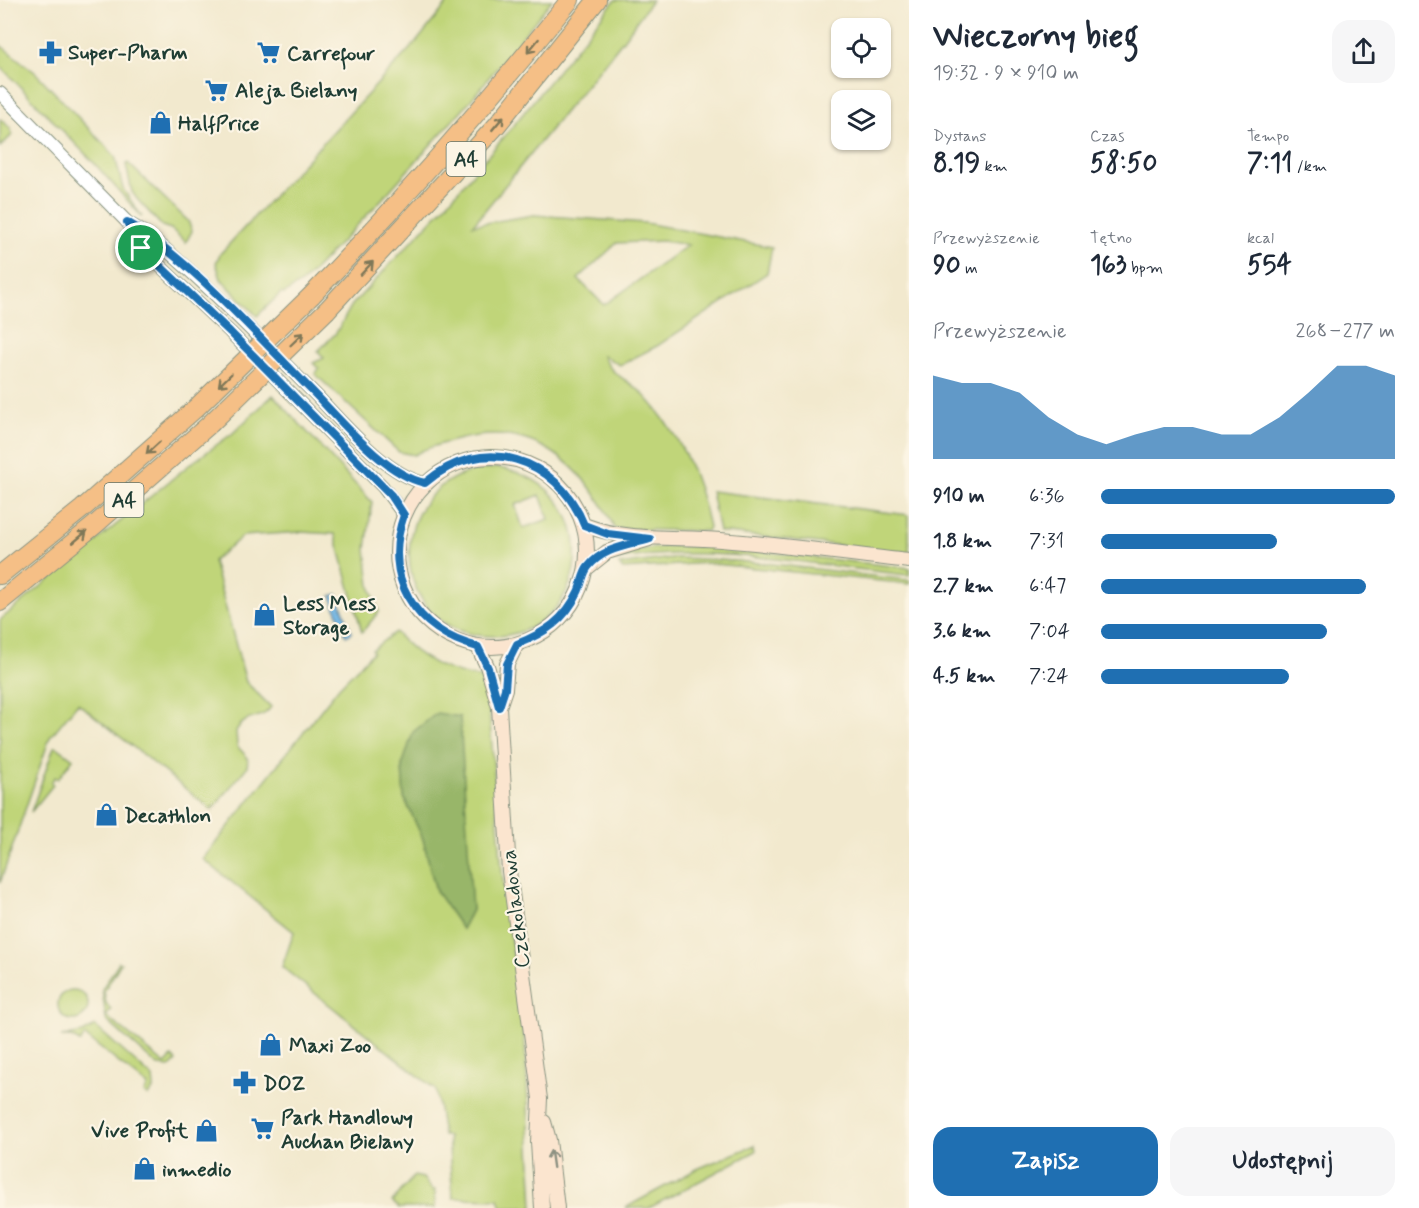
<!DOCTYPE html>
<html lang="pl">
<meta charset="utf-8">
<style>
:root{--surface:#fff;--page:#f6f6f7;--text:#1f2937;--muted:#747a83;--accent:#1f6fb2}
body{margin:0;font-family:Mynerve,sans-serif;background:var(--page);color:var(--text);height:100vh;display:flex;flex-direction:column;font-size:22px;white-space:nowrap}
*{box-sizing:border-box;margin:0}
p{font-size:20px;color:var(--muted)}
.icon{flex:none;width:33px;height:33px;fill:none;stroke:currentColor;stroke-width:2;stroke-linecap:round;stroke-linejoin:round}
.map{position:relative;flex:1;overflow:hidden}
.panel{display:flex;flex-direction:column;background:var(--surface);width:510px}
.panel>*{flex:none}
.fabs{position:absolute;left:831px;top:18px;display:grid;gap:12px}
.fabs a{display:grid;place-items:center;width:60px;height:60px;border-radius:12px;background:var(--surface);box-shadow:0 2px 4px #0004;font-size:30px}
.pin{position:absolute;display:grid;place-items:center;width:51px;height:51px;color:#fff;margin:-26px;border:3px solid #fff;border-radius:50%;box-shadow:0 2px 6px #0007}
.round{display:grid;place-items:center;flex:none;width:63px;height:63px;border-radius:18px;background:var(--page)}
.headline{display:flex;align-items:center;justify-content:space-between;height:102px;padding:0 24px}
h1{font-size:33px;font-weight:700;line-height:45px}
.figures{display:grid;grid-template-columns:repeat(3,1fr);gap:9px;height:102px;padding:6px 24px}
.figures div{display:grid;align-content:center}
.figures b{font-size:26px;font-weight:700}
.figures small{font-size:16px;font-weight:400}
.figures p{font-size:16px}
.chart{height:168px;padding:12px 24px}
.chart p{display:flex;justify-content:space-between}
.chart svg{width:100%;height:108px;margin-top:6px;fill:var(--accent);opacity:.7}
.button{display:flex;gap:12px;margin-top:auto;padding:12px 24px}
.button a{flex:1;height:69px;border-radius:18px;background:var(--accent);color:#fff;font-size:24px;font-weight:700;line-height:69px;text-align:center}
.button a+a{background:var(--page);color:var(--text)}
ul{padding:0 24px;list-style:none;font-size:20px}
li{display:grid;grid-template-columns:96px 72px 1fr;align-items:center;height:45px}
li i{height:15px;border-radius:8px;background:var(--accent)}
main{display:flex;flex:1;min-height:0}
.map>svg:first-child{display:block}
</style>
<main>
<div class="map">
<svg width="909" height="1208" viewBox="0 0 909 1208">
<rect width="100%" height="100%" fill="#fcf5e5"/>
<filter id="ink" filterUnits="userSpaceOnUse"><feTurbulence type="fractalNoise" baseFrequency=".0167" numOctaves="2"/><feDisplacementMap in="SourceGraphic" scale="12" xChannelSelector="R" yChannelSelector="G"/><feConvolveMatrix kernelMatrix="1 2 1 2 8 2 1 2 1" color-interpolation-filters="sRGB"/></filter>
<filter id="wash" filterUnits="userSpaceOnUse"><feTurbulence type="fractalNoise" baseFrequency=".008" numOctaves="4" result="noise"/><feDisplacementMap in="SourceGraphic" scale="24" xChannelSelector="R" yChannelSelector="G"/><feGaussianBlur stdDeviation="1.35" result="paint"/><feColorMatrix in="noise" values="0 0 0 0 0 0 0 0 0 0 0 0 0 0 0 0 0 1.4 0 .05"/><feComposite in="paint" operator="in"/></filter>
<g filter="url(#wash)">
<rect width="100%" height="100%" fill="#f2e9ce"/>
<path fill="#c0d579" stroke="#708956" stroke-width="1.5" fill-rule="evenodd" d="M450,0H552L470,101L383,198L305,280L284,294L281,293L257,316L221,279L216,263L220,254L418,40Z
M615,0H652L623,40L473,225L534,215L645,223L772,247L767,273L657,346L620,365L603,356C610,375 628,379 642,393C680,433 698,475 709,527L707,531L615,529C585,466 534,419 457,440C441,444 427,447 414,455L399,452L315,374L319,369L313,363L324,358L318,351L336,333L352,305L446,205L509,131ZM663,241L688,245L604,305L578,279L617,243Z
M0,45L36,73L115,156L123,189L142,217L95,164L0,66Z
M0,119L10,128L12,135L0,147Z
M128,163L188,221L192,231L186,242L171,229L162,226L137,199L132,192L126,165Z
M273,395L372,502L366,549L370,586L379,612L362,632L335,534L301,532L243,536L213,561L246,682L271,707C263,721 246,713 236,731L237,746L248,758L247,767L212,810L78,703L50,737L0,883V620L189,465L233,433Z
M499,468C612,488 592,641 487,636C382,631 381,469 499,468ZM540,495L549,519L523,528L515,505Z
M711,491L909,515V553L719,532Z
M674,546L717,547L909,568V575C813,565 714,544 618,559V552Z
M673,558C752,559 831,572 909,580V584L706,563L623,569L619,565Z
M395,632C420,661 449,673 486,679L487,684L502,872L525,1044L533,1208H502L499,1199L453,1198L448,1136H443L436,1090L282,967L294,932L203,859L339,687L373,652L372,650ZM402,766L466,850L472,910L462,929L436,891L423,839L404,797Z
M54,747H57L73,759L58,779L55,777L51,782L53,785L31,812Z
M119,962L121,963L104,991L106,1003L111,1010L106,1016L165,1064L172,1057L176,1061L170,1067L158,1066L106,1020L102,989Z
M58 1005a15 15 0 1 1 30 0a15 15 0 1 1-30 0Z
M95,1026L153,1078L154,1088L148,1096L144,1093L148,1086L85,1036L80,1042L71,1037H61L83,1033Z
M755,1145L756,1151L649,1208H625L697,1169Z
M414,1176L423,1178L432,1190H435V1208H399L392,1202Z"/>
<path fill="#98b669" stroke="#5c7a4e" stroke-width="1.5" d="M437,713L460,717L472,910L462,929L436,891L423,839L404,797L402,766L413,732Z"/>
<path fill="#6eb4e5" stroke="#46788c" stroke-width="1.5" d="M337,594L352,633L346,636L331,596Z"/>
</g>
<g filter="url(#ink)">
<g fill="none" stroke-linecap="round" stroke-linejoin="round">
<defs>
<path id="tertiary" d="M0,93L127,222C157,239 180,262 205,285C243,321 279,358 316,395C344,424 386,475 425,483
M128,223L141,248L230,332L383,487L404,515"/>
<path id="secondary" d="M397 552a95 95 0 1 1 190 0a95 95 0 1 1-190 0Z
M584,525C628,542 675,536 721,540C784,545 846,554 909,561
M587,568L607,552L649,539
M478,647L487,666L499,707L509,871L540,1099L538,1142L542,1208
M499,707L505,689L507,664L517,644
M544,1122L549,1140L557,1208"/>
<path id="motorway" d="M312,295C403,200 488,102 570,0
M327,310L497,125L597,0
M0,575L82,509L196,408
M0,602L96,524L210,424"/>
</defs>
<use href="#tertiary" stroke="#889381" stroke-width="14"/>
<use href="#secondary" stroke="#889381" stroke-width="16"/>
<use href="#motorway" stroke="#889381" stroke-width="20"/>
<use href="#tertiary" stroke="#fff" stroke-width="12"/>
<use href="#secondary" stroke="#fbe5cf" stroke-width="14"/>
<use href="#motorway" stroke="#f5bf86" stroke-width="18"/>
<defs>
<path id="motorway-bridge" d="M196,408L312,295
M210,424L327,310"/>
</defs>
<use href="#motorway-bridge" stroke="#889381" stroke-width="20" stroke-linecap="butt"/>
<use href="#motorway-bridge" stroke="#f5bf86" stroke-width="18"/>
</g>
<defs><path id="oneway-shaft" d="M-6 0H5M1.5-3L5.5 0L1.5 3" fill="none" stroke-width="1.6" stroke-linecap="round" stroke-linejoin="round" transform="scale(1.5)"/></defs>
<g stroke="#7f7859">
<use href="#oneway-shaft" transform="translate(533 46) rotate(129)"/>
<use href="#oneway-shaft" transform="translate(498 123) rotate(-50)"/>
<use href="#oneway-shaft" transform="translate(367 268) rotate(-47)"/>
<use href="#oneway-shaft" transform="translate(297 339) rotate(-44)"/>
<use href="#oneway-shaft" transform="translate(225 380) rotate(136)"/>
<use href="#oneway-shaft" transform="translate(153 448) rotate(138)"/>
<use href="#oneway-shaft" transform="translate(80 537) rotate(-40)"/>
</g>
<use stroke="#8d9182" href="#oneway-shaft" transform="translate(552 1159) rotate(-98)"/>
</g>
<g fill="none" stroke-linecap="round" stroke-linejoin="round" filter="url(#ink)">
<defs>
<path id="route" d="M127,222C193,261 261,340 316,395C344,424 386,475 425,483C483,433 557,457 584,525L608,534L650,539C628,546 604,547 588,567C583,573 582,584 578,592C565,620 545,633 517,644L507,664L505,689L499,707L488,668L478,647C415,631 382,578 404,515L391,495L230,332L141,248Z"/>
</defs>
<use href="#route" stroke="#fff" stroke-width="12"/>
<use href="#route" stroke="#1f6fb2" stroke-width="8"/>
</g>
<defs>
<symbol id="pharmacy-bare" viewBox="-9 -9 18 18"><path d="M-2-6h4v4h4v4h-4v4h-4v-4h-4v-4h4Z" fill="#1f6fb2" stroke="#fcf5e5" stroke-width="2.5" paint-order="stroke"/></symbol>
<symbol id="supermarket-bare" viewBox="-9 -9 18 18"><path d="M-6-5.5h2.5l.6 2H6L4.5 2H-2.5L-4.4-4H-6ZM-1.5 3.2a1.3 1.3 0 1 0 .1 0ZM3 3.2a1.3 1.3 0 1 0 .1 0Z" fill="#1f6fb2" stroke="#fcf5e5" stroke-width="2.5" paint-order="stroke"/></symbol>
<symbol id="shop-bare" viewBox="-9 -9 18 18"><path d="M-5-2.5h2.3a2.7 3.5 0 0 1 5.4 0H5L5.5 6h-11ZM-1.5-2.5h3a1.5 2.3 0 0 0-3 0Z" fill="#1f6fb2" stroke="#fcf5e5" stroke-width="2.5" paint-order="stroke"/></symbol>
</defs>
<g fill-rule="evenodd">
<use href="#pharmacy-bare" x="34" y="36" width="33" height="33"/>
<use href="#supermarket-bare" x="252" y="36" width="33" height="33"/>
<use href="#supermarket-bare" x="200" y="74" width="33" height="33"/>
<use href="#shop-bare" x="144" y="106" width="33" height="33"/>
<use href="#shop-bare" x="248" y="598" width="33" height="33"/>
<use href="#shop-bare" x="90" y="798" width="33" height="33"/>
<use href="#shop-bare" x="254" y="1028" width="33" height="33"/>
<use href="#pharmacy-bare" x="228" y="1066" width="33" height="33"/>
<use href="#supermarket-bare" x="246" y="1112" width="33" height="33"/>
<use href="#shop-bare" x="190" y="1114" width="33" height="33"/>
<use href="#shop-bare" x="128" y="1152" width="33" height="33"/>
</g>
<g text-anchor="middle" stroke-width="4.5" stroke-linejoin="round" paint-order="stroke">
<g fill="#fcf5e5" stroke="#617469" stroke-width="1.5">
<rect x="446.5" y="142" width="39" height="34" rx="4.5"/>
<rect x="104.5" y="483" width="39" height="34" rx="4.5"/>
</g>
<g font-size="20" font-weight="bold" fill="#1f3d34">
<text x="466" y="166">A4</text>
<text x="124" y="507">A4</text>
</g>
<g font-size="21" font-weight="bold" fill="#1f3d34" stroke="#fcf5e5" text-anchor="start">
<text x="68" y="59">Super-Pharm</text>
<text x="287" y="60">Carrefour</text>
<text x="235" y="97">Aleja Bielany</text>
<text x="178" y="130">HalfPrice</text>
<text x="283" y="610">Less Mess<tspan x="283" dy="24">Storage</tspan></text>
<text x="124" y="822">Decathlon</text>
<text x="289" y="1052">Maxi Zoo</text>
<text x="263" y="1090">DOZ</text>
<text x="281" y="1124">Park Handlowy<tspan x="281" dy="24">Auchan Bielany</tspan></text>
<text x="188" y="1137" text-anchor="end">Vive Profit</text>
<text x="162" y="1176">inmedio</text>
</g>
<g font-size="21" fill="#1f3d34" stroke="#fcf5e5">
<text transform="translate(515 909) rotate(-97)" y="7">Czekoladowa</text>
</g>
</g>
</svg>
<div class="fabs">
<a><svg class="icon" aria-label="locate" viewBox="0 0 24 24"><circle cx="12" cy="12" r="6"/><path d="M12 2v4M12 18v4M2 12h4M18 12h4"/></svg></a>
<a><svg class="icon" aria-label="layers" viewBox="0 0 24 24"><path d="M12 4l9 5-9 5-9-5zM3 14l9 5 9-5"/></svg></a>
</div>
<div class="pin" style="left:141px;top:248px;background:#1e9e55"><svg class="icon" aria-label="arrive" viewBox="0 0 24 24"><path d="M6 21V4h12l-3 4 3 4H6"/></svg></div>
</div>
<section class="panel">
<div class="headline"><div><h1>Wieczorny bieg</h1><p>19:32 · 9 × 910 m</p></div><a class="round"><svg class="icon" aria-label="share" viewBox="0 0 24 24"><path d="M12 15V3M7 8l5-5 5 5M5 13v7h14v-7"/></svg></a></div>
<div class="figures">
<div><p>Dystans</p><b>8.19<small> km</small></b></div>
<div><p>Czas</p><b>58:50</b></div>
<div><p>Tempo</p><b>7:11<small> /km</small></b></div>
</div>
<div class="figures">
<div><p>Przewyższenie</p><b>90<small> m</small></b></div>
<div><p>Tętno</p><b>163<small> bpm</small></b></div>
<div><p>kcal</p><b>554</b></div>
</div>
<div class="chart"><p><span>Przewyższenie</span>268–277 m</p>
<svg viewBox="0 0 160 44" preserveAspectRatio="none"><path d="M0 44V10L10 13L20 13L30 17L40 27L50 34L60 38L70 34L80 31L90 31L100 34L110 34L120 27L130 17L140 6L150 6L160 10V44z"/></svg>
</div>
<ul>
<li><b>910 m</b>6:36<i style="width:100%"></i></li>
<li><b>1.8 km</b>7:31<i style="width:60%"></i></li>
<li><b>2.7 km</b>6:47<i style="width:90%"></i></li>
<li><b>3.6 km</b>7:04<i style="width:77%"></i></li>
<li><b>4.5 km</b>7:24<i style="width:64%"></i></li>
</ul>
<div class="button"><a>Zapisz</a><a>Udostępnij</a></div>
</section>
</main>
